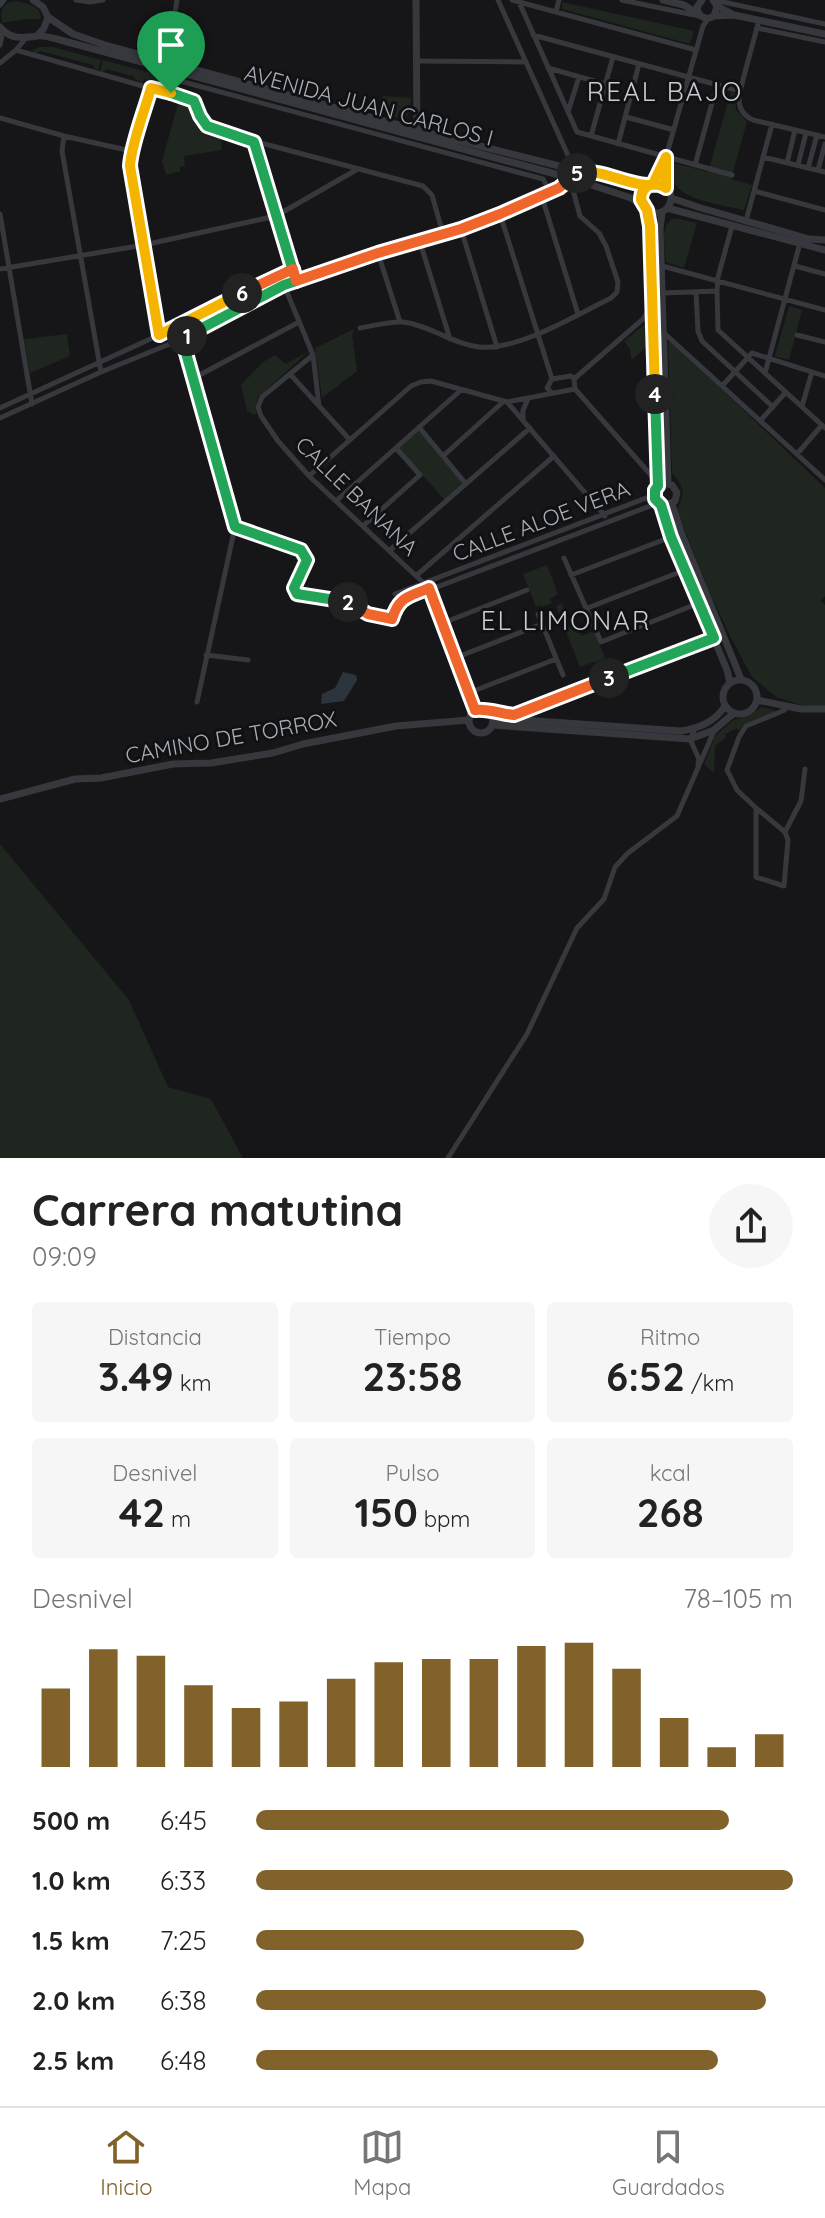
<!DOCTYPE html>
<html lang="es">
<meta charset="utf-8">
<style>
:root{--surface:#fff;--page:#f6f6f6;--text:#222;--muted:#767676;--line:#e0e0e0;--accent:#80622a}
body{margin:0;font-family:Quicksand,sans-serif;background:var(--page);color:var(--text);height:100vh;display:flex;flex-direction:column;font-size:30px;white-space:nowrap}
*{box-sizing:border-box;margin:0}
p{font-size:26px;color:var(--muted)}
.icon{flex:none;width:44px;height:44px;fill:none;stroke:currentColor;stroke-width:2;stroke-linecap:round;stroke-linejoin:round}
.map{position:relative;height:1158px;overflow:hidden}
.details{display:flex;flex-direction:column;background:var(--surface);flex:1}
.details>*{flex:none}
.pin{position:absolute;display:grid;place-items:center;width:68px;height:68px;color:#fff;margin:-82px -34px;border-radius:50% 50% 50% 0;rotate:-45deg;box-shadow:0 0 8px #0007}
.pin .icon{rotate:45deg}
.km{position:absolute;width:40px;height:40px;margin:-20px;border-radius:50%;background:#222;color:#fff;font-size:22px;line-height:40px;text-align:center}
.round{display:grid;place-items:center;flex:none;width:84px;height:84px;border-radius:42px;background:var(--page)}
.head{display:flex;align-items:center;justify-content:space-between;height:136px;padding:0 32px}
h1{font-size:44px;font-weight:700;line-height:60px}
.figures{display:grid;grid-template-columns:repeat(3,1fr);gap:12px;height:136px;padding:8px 32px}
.figures div{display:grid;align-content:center;border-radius:8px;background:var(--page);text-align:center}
.figures b{font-size:40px;font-weight:700}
.figures small{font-size:22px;font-weight:400}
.figures p{font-size:22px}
.chart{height:224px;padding:16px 32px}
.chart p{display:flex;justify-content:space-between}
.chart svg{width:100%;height:144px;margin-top:8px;stroke:var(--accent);stroke-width:6}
ul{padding:0 32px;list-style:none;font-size:26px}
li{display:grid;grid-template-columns:128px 96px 1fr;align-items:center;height:60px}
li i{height:20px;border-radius:10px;background:var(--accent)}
.tabs{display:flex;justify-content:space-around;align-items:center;height:112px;border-top:2px solid var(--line);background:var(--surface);font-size:22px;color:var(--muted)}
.tabs a{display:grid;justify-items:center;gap:4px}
.tabs .current{color:var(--accent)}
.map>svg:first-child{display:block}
</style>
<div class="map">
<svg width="825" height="1158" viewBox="0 0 825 1158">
<rect width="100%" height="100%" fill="#161618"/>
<path fill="#1e261f" d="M14,1C26,3 41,5 41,19H27L2,23C0,12 2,3 14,1Z
M562,2L694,31L690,44L562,9Z
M39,47H53L101,60L98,70L95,69L93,65L40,51L36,53L32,51Z
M103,60L177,80L168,89L164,84L144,79L143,82L136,80L133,76L106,69L104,72L100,71Z
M731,92L735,93L736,110L747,122L731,179L752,185L744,210C717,203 663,200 670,162L708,172Z
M383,96L411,98L410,111L406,118L401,119L374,111L380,107Z
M179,100L192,102C198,121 201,128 220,135L222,150L184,156L185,166L180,167V171L166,175L162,161Z
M674,218L697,223L684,268L666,262C665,247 659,225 674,218Z
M789,306L802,310L789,360L775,356Z
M645,324L646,347L633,359H631L630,349L624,341Z
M354,329L352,335L357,371L322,398L315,348Z
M67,334L70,356L30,373L24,339Z
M668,338L825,488V596L821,601L825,605V707L801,705L776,697L752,677L731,638L710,593L677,511C684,492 686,489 672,473Z
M309,351L258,397L255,407L257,413L254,415L247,411L241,385L263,362L275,355L286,364Z
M419,430L464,483L445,500L398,448Z
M547,565L558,594L550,599L552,603L541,607L540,605L536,607L523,574Z
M562,603L573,630L578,628L581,636L594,631L605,658L580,667L556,606Z
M762,707L777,711L743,725L739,731L737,728L725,734L726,737L715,746L714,773L704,764L715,736L733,720L746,717Z
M0,844L129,1000L168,1087L211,1099L243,1158H0Z"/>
<path fill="#2c353c" d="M343,672L356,675L357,680L344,701L321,704L322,694L335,688Z"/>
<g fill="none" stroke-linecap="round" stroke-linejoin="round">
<path stroke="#37383d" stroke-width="5" d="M76,0L90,2L103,0
M498,0L571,162L579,167
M512,0L696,50
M622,0L699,16
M714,0L825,24
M519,2L577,132L732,175
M556,12L559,0
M759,20L740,91C737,104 740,114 753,120L825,137
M757,28L825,42
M533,35L740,91
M0,45L3,31
M16,50L192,100L196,104L204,123L227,134L423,186L432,195L443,234
M167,61L177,0
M417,61L525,62
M0,63L16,50L26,38
M548,68L605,84
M151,88C145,110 131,145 130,166L159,335
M171,93L174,85L180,81L543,179L550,191
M568,112L579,77
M626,117L674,130
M0,118L64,136L131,151
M64,136L62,151L101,372
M591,136L613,57
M254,143L296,281
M618,144L639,64
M666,157V188
M763,157L825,172
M787,163L795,130
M695,165L717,85
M798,165L806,133
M808,168L817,135
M818,170L825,144
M653,184L666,157L703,26L708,19
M754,191L825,210
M542,197L578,314
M0,214L32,404
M500,214L552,379
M746,221L772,124
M732,226L718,277L717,291L718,330L825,428
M461,229L497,347
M420,242L450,339
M378,253L400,322
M662,266L825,310
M795,266L825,274
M0,269L144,245L276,216L356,170
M284,285L313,355L319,406
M696,292L698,331L702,341L773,407
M663,293L717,291
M360,328C373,326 389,321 403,322C430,325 452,344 479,347C518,351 576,315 611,298L617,292L618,282L606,246L599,233L580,216L572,186
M664,333L825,480
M797,335L825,342
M182,339L235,527L197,702
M313,355L262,397L258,407L261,416L278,441L309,476L429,588L475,710
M765,373L800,243
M290,374L350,440
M194,378L299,322
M574,379L643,319L652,306
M722,386L752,353L825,376
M575,389L657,482
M507,402L605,516
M802,406L812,372
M0,408L159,335L242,293L293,269
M0,418L101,372L182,339L284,285L378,253L461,229L500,214L559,188L578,172L586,171
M523,420V410L528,399
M760,421L786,392
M419,427L466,484
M797,454L822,425
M443,456L504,401
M309,476L411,386L421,382L431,381L507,402L575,389L574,379L571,376L552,379L547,388L552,393
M336,501L461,390
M363,526L420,475L396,448
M235,527C258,535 294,538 307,560L294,588L297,594L350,603L368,614L392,619L396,605L400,601L658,503
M390,550L530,428
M564,558L601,642L699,603
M417,575L554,456
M571,575L671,537
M395,594L654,495
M585,609L685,570
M538,614L563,675
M443,623L527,590
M206,655L248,660
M455,658L542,624
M476,690L556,659
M487,711L514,715L714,638
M695,729L690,739L699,759L698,764
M756,808L785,832L788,840L784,886L756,877Z
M756,808L737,790L727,770L739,737L746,726L785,710L786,706
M785,832L801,801L805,769
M448,1158L527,1034L577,928L604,899L615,867L628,853L677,816L714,731"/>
<path stroke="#37383d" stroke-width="7" d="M33,0L43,7L48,17L44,28L37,36
M416,0L417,130
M663,0L684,5L698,14
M702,0L697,7C698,17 706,21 714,16L717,6
M713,0L717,6L732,14
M0,4L3,0
M714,16L734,15L825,34
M48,17L73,34L108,46L417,130L567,168H587L649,185
M0,27C11,40 22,38 37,36C45,35 56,39 64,41L570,178L631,198L642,205
M641 198a15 15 0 1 1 30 0a15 15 0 1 1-30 0Z
M671,198L701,208L809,239L825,240
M667,208L825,250
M647,210L650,226L658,486L654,495L658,503L661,505L671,537L727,670L730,683
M662,212L660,229L668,483
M664,483L672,485L677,493L675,501L667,505
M672,504L681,532L741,679
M723 697a17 17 0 1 1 34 0a17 17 0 1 1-34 0Z
M757,700L801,709H825
M469 721a12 12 0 1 1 24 0a12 12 0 1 1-24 0Z
M493,718L681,731C699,728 715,722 725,706
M492,725L690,739L714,730L734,713
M0,799L75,779L101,778L173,764L211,763L273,753L303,744L396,726L469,720"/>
</g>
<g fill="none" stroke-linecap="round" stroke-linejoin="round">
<defs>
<path id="split-1" d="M171,93L194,101L200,116L207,126L254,142L296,281L284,285L187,336"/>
<path id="split-2" d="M187,336L182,339L235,527L301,550L307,560L294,588L297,594L348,602"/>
<path id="split-3" d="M348,602L368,614L392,619C399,596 409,597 429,588L475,710C488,708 501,714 514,715L609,678"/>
<path id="split-4" d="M609,678L714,638L671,537L661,505L655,499V490L658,486L655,394"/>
<path id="split-5" d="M577,173C601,168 624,184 647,185C656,185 658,183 666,188V157L653,184C644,186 641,192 641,200L647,210L650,226L655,394"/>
<path id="split-6" d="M242,293L293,269L296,281L378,253L461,229L500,214L559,188L577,173"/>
<path id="split-7" d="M171,93L151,88C145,110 131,145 130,166L159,335L242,293"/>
</defs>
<use href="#split-1" stroke="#fff" stroke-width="16"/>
<use href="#split-2" stroke="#fff" stroke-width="16"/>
<use href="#split-3" stroke="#fff" stroke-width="16"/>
<use href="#split-4" stroke="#fff" stroke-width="16"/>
<use href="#split-5" stroke="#fff" stroke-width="16"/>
<use href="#split-6" stroke="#fff" stroke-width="16"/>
<use href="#split-7" stroke="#fff" stroke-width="16"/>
<use href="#split-1" stroke="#22a559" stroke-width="10"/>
<use href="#split-2" stroke="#22a559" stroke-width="10"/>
<use href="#split-3" stroke="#f0652b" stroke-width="10"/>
<use href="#split-4" stroke="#22a559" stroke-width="10"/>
<use href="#split-5" stroke="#f5b400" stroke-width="10"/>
<use href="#split-6" stroke="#f0652b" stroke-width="10"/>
<use href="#split-7" stroke="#f5b400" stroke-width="10"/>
</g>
<g text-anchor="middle" stroke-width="6" stroke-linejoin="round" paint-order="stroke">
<g font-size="22" fill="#a8adb8" stroke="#111113">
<text transform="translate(369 105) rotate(15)" y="8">AVENIDA JUAN CARLOS I</text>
<text transform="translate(357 496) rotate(44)" y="8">CALLE BANANA</text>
<text transform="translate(541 521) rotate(-21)" y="8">CALLE ALOE VERA</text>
<text transform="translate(231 737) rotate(-10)" y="8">CAMINO DE TORROX</text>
</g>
<g font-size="26" letter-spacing="2" fill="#c9ccd4" stroke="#111113">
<text x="665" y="101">REAL BAJO</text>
<text x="566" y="630">EL LIMONAR</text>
</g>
</g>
</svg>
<div class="pin" style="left:171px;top:93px;background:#1e9e55"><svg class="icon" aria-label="arrive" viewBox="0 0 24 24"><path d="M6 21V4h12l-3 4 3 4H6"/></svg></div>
<b class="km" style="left:187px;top:336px">1</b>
<b class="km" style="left:348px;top:602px">2</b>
<b class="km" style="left:609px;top:678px">3</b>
<b class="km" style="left:655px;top:394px">4</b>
<b class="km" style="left:577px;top:173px">5</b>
<b class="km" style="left:242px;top:293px">6</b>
</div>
<section class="details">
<div class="head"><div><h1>Carrera matutina</h1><p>09:09</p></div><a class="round"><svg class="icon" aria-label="share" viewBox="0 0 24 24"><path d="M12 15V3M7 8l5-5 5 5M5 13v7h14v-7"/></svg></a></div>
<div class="figures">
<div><p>Distancia</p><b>3.49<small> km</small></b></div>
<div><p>Tiempo</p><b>23:58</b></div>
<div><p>Ritmo</p><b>6:52<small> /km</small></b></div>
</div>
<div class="figures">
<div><p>Desnivel</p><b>42<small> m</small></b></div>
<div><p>Pulso</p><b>150<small> bpm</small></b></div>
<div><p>kcal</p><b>268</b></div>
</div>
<div class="chart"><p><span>Desnivel</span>78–105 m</p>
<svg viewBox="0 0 160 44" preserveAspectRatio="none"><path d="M5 44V20M15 44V8M25 44V10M35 44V19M45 44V26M55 44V24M65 44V17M75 44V12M85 44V11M95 44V11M105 44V7M115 44V6M125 44V14M135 44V29M145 44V38M155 44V34"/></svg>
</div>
<ul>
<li><b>500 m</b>6:45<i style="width:88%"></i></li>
<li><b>1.0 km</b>6:33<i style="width:100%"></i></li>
<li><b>1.5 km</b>7:25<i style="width:61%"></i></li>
<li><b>2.0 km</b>6:38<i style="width:95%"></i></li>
<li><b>2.5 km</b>6:48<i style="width:86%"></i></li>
</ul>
</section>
<nav class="tabs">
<a class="current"><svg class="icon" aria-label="home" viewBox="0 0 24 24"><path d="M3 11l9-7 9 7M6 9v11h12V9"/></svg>Inicio</a>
<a><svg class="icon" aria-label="map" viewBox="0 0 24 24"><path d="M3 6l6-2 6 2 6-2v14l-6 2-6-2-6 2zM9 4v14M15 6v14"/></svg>Mapa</a>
<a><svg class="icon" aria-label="saved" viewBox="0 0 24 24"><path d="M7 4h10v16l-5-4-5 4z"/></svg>Guardados</a>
</nav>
